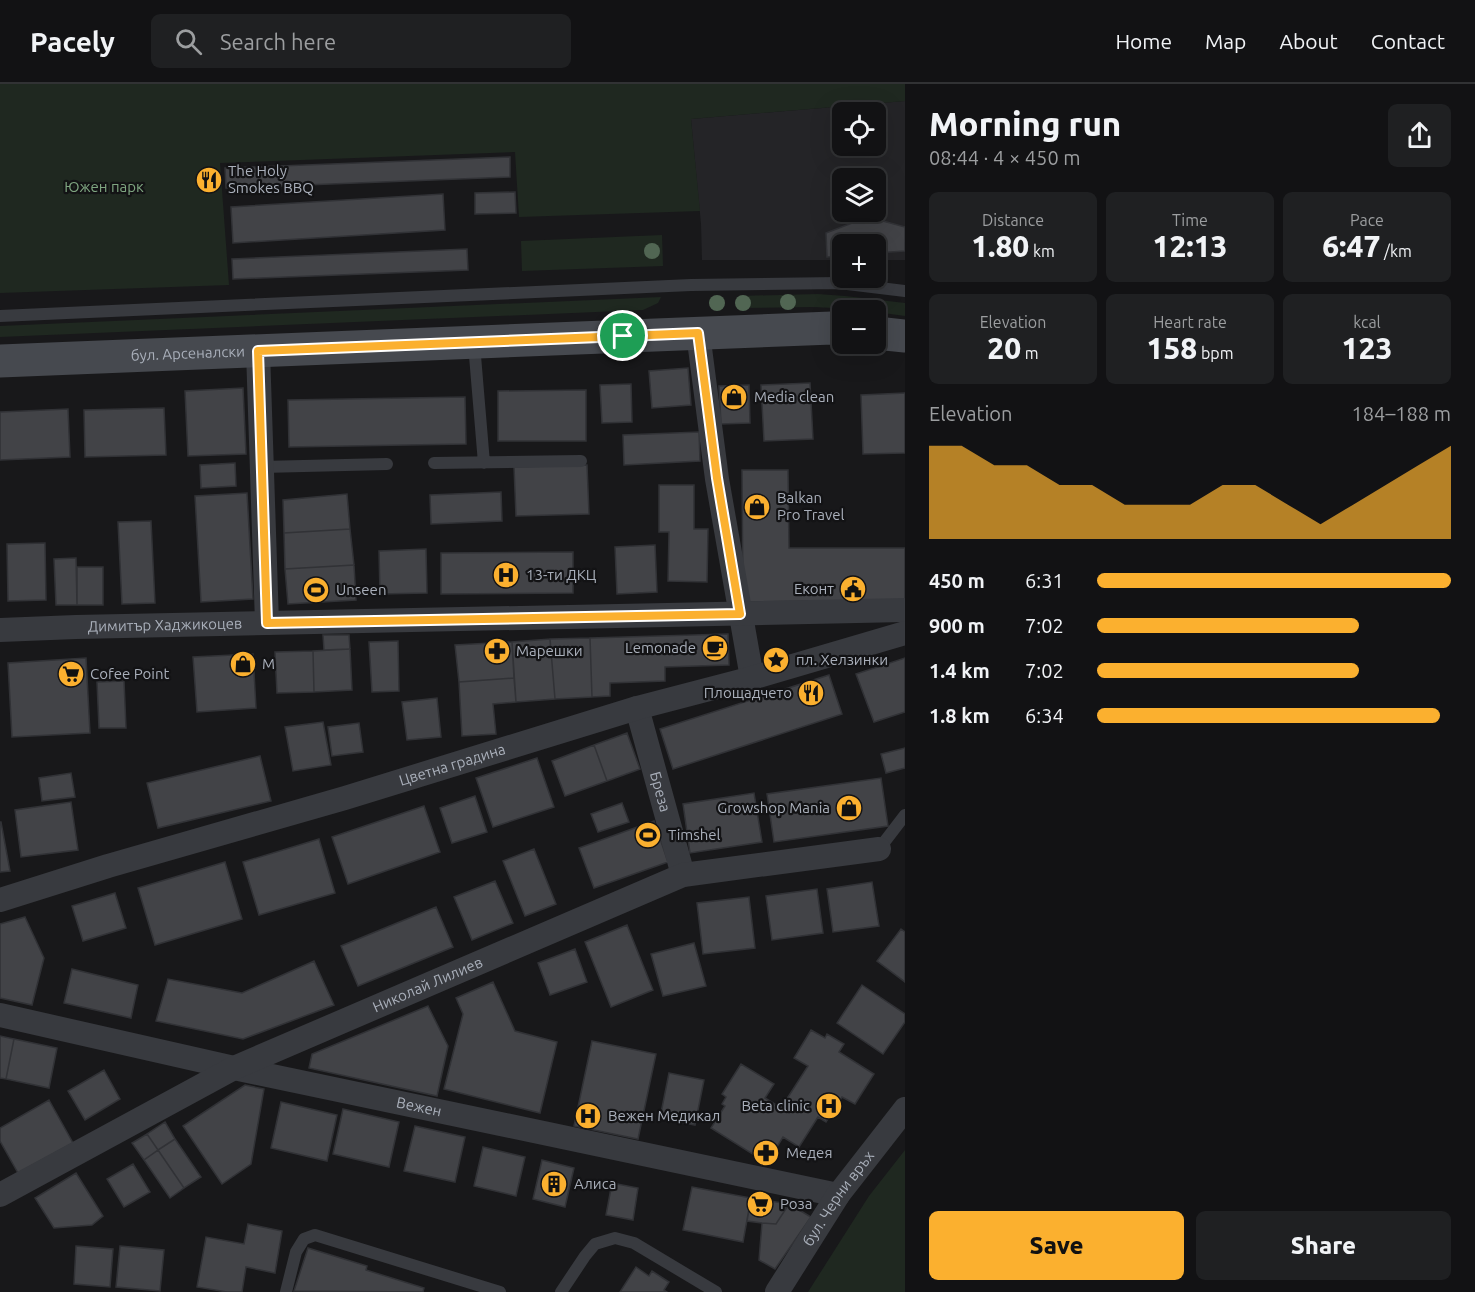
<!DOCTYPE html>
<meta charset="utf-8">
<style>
:root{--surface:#121214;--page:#1f2022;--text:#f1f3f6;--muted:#9c9ea0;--line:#313234;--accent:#fbb02f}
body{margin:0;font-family:Ubuntu,sans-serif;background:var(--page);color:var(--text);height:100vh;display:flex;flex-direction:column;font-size:22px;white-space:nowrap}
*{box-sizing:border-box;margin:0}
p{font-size:20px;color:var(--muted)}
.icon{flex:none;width:33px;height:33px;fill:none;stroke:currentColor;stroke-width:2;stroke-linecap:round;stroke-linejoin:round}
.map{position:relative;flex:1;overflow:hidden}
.drawer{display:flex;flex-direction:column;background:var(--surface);width:570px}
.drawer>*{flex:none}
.controls{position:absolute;left:832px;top:18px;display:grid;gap:12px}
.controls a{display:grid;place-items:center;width:54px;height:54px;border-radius:9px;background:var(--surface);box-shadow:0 6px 24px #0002,0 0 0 2px var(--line);font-size:30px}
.pin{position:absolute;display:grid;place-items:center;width:51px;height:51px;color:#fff;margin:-26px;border:3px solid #fff;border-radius:50%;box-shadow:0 2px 6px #0007}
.round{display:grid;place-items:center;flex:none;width:63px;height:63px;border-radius:9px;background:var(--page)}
.overview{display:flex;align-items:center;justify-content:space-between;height:102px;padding:0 24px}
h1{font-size:33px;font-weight:800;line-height:45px}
.stats{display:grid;grid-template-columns:repeat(3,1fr);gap:9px;height:102px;padding:6px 24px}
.stats div{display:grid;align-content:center;border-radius:9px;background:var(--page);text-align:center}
.stats b{font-size:30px;font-weight:800}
.stats small{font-size:16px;font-weight:400}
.stats p{font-size:16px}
.chart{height:168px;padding:12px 24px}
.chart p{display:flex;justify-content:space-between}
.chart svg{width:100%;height:108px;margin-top:6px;fill:var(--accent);opacity:.7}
.cta{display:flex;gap:12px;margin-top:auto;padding:12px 24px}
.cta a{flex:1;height:69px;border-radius:9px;background:var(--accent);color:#111;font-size:24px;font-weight:800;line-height:69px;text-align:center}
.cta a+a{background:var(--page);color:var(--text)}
ul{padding:0 24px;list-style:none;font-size:20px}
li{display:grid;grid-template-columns:96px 72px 1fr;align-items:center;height:45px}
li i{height:15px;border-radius:8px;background:var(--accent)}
header{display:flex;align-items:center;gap:36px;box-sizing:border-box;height:84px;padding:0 30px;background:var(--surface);border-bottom:2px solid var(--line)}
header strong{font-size:28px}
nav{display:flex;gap:33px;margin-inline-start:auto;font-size:21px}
.search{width:420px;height:54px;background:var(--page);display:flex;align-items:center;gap:15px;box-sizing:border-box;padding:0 21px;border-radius:9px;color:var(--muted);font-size:22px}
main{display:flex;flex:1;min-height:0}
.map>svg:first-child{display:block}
</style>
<header>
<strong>Pacely</strong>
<div class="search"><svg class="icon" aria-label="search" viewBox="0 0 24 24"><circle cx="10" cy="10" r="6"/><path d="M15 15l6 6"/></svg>Search here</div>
<nav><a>Home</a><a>Map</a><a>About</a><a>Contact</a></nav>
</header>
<main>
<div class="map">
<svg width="905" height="1208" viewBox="0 0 905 1208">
<rect width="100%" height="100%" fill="#18181a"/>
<path fill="#242427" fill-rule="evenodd" d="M905,17V176H876V160H843V176H702L701,140L691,35ZM843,28H876V62H843ZM843,94H876V128H843Z"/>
<path fill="#1f2820" d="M0,0H905V17L691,35L700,127L519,133L515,68L220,79L229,201L0,209Z
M662,151L663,182L522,187L521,157Z
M818,210L845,212L905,219V232L876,228V226L813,223L740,224L739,212Z
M661,213L658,219L643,226L0,253V242Z
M905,1066V1208H808L869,1112Z"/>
<path fill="#424347" stroke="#313236" stroke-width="1.5" d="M510,73V93L226,104L225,84Z
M515,108L516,129L475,130V109Z
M443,110L445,146L233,159L231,123Z
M883,137L905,143V167L876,169V160H843V172L827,173L826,149L852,139Z
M467,165L468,186L233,195L232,175Z
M688,284L691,321L652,324L649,287Z
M810,299L813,355L764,357L761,301Z
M631,300L632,338L602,339L600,301Z
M749,301L750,339L721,340L719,302Z
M243,304L246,370L188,372L185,307Z
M586,306V357H498V307Z
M905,309V369L863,370L861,311Z
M465,313L466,360L289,363L288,316Z
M164,324L166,371L85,373L84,326Z
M68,325L70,373L0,376V328Z
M699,348L700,377L624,381L623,351Z
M235,379L236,402L201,404L200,381Z
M587,381L589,430L516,432L514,383Z
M742,386H788L789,464H905V516L743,518Z
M659,401H694V445H708L707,498L668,497L669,448H659Z
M501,408L502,437L431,440L430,411Z
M247,409L253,515L201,518L195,412Z
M347,410L350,445L284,449L283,416Z
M151,437L155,519L122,520L118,438Z
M350,445L354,481L285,485L284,449Z
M45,459L46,516L8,517L7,460Z
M655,461L657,508L617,510L615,463Z
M426,465L427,509L380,510L379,467Z
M573,468V509L441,510V469Z
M76,474L77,521H56L54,475Z
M354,481L356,516L288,520L285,485Z
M77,483H103V521H77Z
M728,550L729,581L665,583V597L610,599V612L592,613L590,554Z
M323,551H349L350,565L324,566Z
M590,554L592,613L555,615L550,555Z
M550,555L555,615L516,618L512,558Z
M398,557L399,607L372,608L369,558Z
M512,558L514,594L459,598L455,561Z
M350,565L352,606L314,608L313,567Z
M313,567L314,608L277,609L275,568Z
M253,570L256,624L197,628L193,573Z
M86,574L90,649L12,653L8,579Z
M905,574V628L874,638L856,590Z
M829,591L842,630L673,685L660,645Z
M514,594L516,618L493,620L496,650L462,652L459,598Z
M124,597L126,644H99L97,598Z
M437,614L441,653L407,656L402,618Z
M323,638L331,681L293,687L285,643Z
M359,639L363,668L332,672L328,643Z
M627,649L640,685L607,697L594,661Z
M594,661L607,697L565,712L552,677Z
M905,664V684L886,689L881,670Z
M260,672L271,717L158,744L147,699Z
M537,674L554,723L493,743L476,694Z
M71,689L75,713L42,717L39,694Z
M881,694L888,742L774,758L767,710Z
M754,709L762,758L690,769L683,720Z
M475,712L487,748L452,759L440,724Z
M71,718L78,766L21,773L15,726Z
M622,719L629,738L598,748L591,730Z
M424,722L440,768L348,800L332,753Z
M654,737L668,778L594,804L579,764Z
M0,738H1L10,787L0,788Z
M319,755L335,809L259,831L243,778Z
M534,765L556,820L525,832L503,777Z
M225,778L242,835L155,861L138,804Z
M495,797L513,839L472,856L454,813Z
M872,798L879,842L833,848L827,805Z
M817,805L823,849L772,856L766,812Z
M115,809L126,844L83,857L72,822Z
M749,813L755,864L703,870L697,819Z
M436,823L453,863L358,902L341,862Z
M25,833L44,874L32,921L0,914V840Z
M627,841L653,906L611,923L585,858Z
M901,845L905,848V898L877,877Z
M694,859L706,902L663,912L651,870Z
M575,865L587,898L550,911L538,879Z
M314,877L334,921L243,955L156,937L168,895L242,909Z
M72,885L138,901L131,934L64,919Z
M493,898L515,947L557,958L540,1029L444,1005L463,930L456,914Z
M862,901L905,930V938L883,970L837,939Z
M428,922L448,962L437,1012L309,984L312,970Z
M811,946L825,954L827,950L844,960L839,968L874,990L855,1020L842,1013L826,1038L818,1033L799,1063L783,1053L767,1079L711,1044L725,1022L722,1020L726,1013L722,1010L741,980L774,1000L765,1014L781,1024L808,982L794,974Z
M0,952L14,955L6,995L0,994Z
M14,955L57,964L49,1004L6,995Z
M592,957L656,970L638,1055L574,1042Z
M104,986L120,1015L85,1036L68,1007Z
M669,989L704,996L695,1041L660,1034Z
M245,1001L264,1005L251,1080L222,1100L183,1042Z
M49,1016L73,1059L18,1089L0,1057V1044Z
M281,1018L337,1031L327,1077L271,1064Z
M343,1025L399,1038L389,1083L333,1070Z
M165,1038L175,1055L158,1066L147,1050Z
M415,1042L465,1053L455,1098L404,1087Z
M147,1050L158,1066L144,1076L132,1059Z
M175,1055L201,1093L184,1104L158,1066Z
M483,1063L525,1073L516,1112L474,1102Z
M158,1066L184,1104L170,1114L144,1076Z
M542,1076L574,1084L565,1123L533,1115Z
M133,1080L150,1108L124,1123L107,1095Z
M76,1089L103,1132L92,1141L54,1144L35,1114Z
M612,1099L638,1104L633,1136L606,1131Z
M692,1103L751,1114L743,1158L683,1146Z
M751,1114L789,1120L776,1140L762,1139L747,1137Z
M789,1120L811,1133L775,1185L759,1176L762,1139L776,1140Z
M248,1140L282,1147L275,1189L246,1183L242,1208H227L197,1203L206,1153L244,1160Z
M76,1162L113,1165L110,1203L74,1200Z
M120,1162L164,1166L160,1207L116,1203Z
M308,1164L367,1182L366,1186L424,1204L423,1208L294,1207Z
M636,1183L649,1192L652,1187L669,1198L664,1206L667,1208H620Z"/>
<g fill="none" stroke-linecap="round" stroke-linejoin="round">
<path stroke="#383a3f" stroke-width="12" d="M0,232L691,201L839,199L905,207
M474,260L484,379
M434,379L581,377
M262,383L387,380
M879,765L905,731
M286,1208L296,1168L304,1155L315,1151L500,1208
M561,1208L585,1172L595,1160L615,1154L634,1159L716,1208"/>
<g stroke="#383a3f" stroke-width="24">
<path d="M698,249L717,395L752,594"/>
<path d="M258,267L267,539"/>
<path id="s1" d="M0,546L76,543L905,526"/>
<path id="s2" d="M637,624L683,791"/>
<path id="s3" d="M0,816L108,782L345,714L637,624L752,594L905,549"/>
<path id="s4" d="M0,931L234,984L838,1111"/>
<path id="s5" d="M0,1111L234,984L683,791L879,765"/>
<path id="s6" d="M777,1208L838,1111L905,1025"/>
</g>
<g stroke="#46494f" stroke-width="33">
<path d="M876,249L905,252"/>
<path id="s7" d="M0,277L832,244L843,245"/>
</g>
</g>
<g fill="#516653">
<circle cx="652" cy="167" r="8"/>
<circle cx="788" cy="218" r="8"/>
<circle cx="717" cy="219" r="8"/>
<circle cx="743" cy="219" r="8"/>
</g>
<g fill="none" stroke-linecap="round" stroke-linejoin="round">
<defs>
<path id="route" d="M698,249L717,394L740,530L267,539L258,267Z"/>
</defs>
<use href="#route" stroke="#fff" stroke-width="12"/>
<use href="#route" stroke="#fbb02f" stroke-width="8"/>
</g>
<defs>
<symbol id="restaurant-disc" viewBox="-11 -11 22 22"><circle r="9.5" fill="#fbb02f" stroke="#131315"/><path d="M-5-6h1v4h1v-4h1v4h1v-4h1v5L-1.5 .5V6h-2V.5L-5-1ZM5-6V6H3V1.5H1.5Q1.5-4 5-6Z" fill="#111"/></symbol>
<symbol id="shop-disc" viewBox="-11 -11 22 22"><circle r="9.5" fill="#fbb02f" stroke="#131315"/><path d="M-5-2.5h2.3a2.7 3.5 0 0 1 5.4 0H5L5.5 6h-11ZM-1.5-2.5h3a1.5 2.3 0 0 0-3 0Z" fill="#111"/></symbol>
<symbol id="hospital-disc" viewBox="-11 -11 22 22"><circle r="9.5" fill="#fbb02f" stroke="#131315"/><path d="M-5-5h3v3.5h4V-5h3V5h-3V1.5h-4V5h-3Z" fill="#111"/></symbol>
<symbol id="civic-disc" viewBox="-11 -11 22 22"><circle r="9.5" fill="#fbb02f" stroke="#131315"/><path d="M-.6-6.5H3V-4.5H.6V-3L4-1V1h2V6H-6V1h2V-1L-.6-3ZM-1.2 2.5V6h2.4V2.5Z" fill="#111"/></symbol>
<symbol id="stadium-disc" viewBox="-11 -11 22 22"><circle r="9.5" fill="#fbb02f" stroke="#131315"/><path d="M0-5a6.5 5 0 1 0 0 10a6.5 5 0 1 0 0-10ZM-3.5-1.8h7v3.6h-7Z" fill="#111"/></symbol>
<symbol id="cafe-disc" viewBox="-11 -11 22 22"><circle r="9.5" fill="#fbb02f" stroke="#131315"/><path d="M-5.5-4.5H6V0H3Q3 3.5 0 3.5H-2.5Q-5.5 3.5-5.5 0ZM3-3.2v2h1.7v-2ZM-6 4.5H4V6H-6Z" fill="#111"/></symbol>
<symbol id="pharmacy-disc" viewBox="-11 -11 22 22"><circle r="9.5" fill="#fbb02f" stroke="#131315"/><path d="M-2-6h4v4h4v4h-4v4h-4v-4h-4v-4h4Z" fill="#111"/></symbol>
<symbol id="sight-disc" viewBox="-11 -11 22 22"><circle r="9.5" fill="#fbb02f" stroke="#131315"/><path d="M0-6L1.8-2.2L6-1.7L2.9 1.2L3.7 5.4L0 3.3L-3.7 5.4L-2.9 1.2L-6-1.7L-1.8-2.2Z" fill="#111"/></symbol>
<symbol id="supermarket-disc" viewBox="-11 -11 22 22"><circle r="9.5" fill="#fbb02f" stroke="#131315"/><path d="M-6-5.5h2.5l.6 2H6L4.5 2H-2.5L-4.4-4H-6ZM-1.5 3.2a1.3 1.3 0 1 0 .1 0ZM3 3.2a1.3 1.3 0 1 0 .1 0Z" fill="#111"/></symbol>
<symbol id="building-disc" viewBox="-11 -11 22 22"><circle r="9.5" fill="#fbb02f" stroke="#131315"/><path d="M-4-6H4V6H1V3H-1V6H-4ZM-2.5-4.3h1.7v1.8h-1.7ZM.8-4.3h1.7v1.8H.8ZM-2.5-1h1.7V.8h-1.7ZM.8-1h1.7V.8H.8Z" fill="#111"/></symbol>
</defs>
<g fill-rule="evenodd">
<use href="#restaurant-disc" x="194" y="81" width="30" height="30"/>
<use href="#shop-disc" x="719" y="298" width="30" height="30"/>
<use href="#shop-disc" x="742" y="408" width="30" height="30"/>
<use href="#hospital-disc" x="491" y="476" width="30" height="30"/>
<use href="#civic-disc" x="838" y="490" width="30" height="30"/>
<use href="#stadium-disc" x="301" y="491" width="30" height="30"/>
<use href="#cafe-disc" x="700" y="549" width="30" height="30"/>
<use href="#pharmacy-disc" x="482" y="552" width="30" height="30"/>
<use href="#sight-disc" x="761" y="561" width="30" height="30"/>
<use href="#shop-disc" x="228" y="565" width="30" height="30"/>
<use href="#supermarket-disc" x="56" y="575" width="30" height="30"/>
<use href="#restaurant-disc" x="796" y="594" width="30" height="30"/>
<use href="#shop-disc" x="834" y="709" width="30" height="30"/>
<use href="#stadium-disc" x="633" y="736" width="30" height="30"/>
<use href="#hospital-disc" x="814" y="1007" width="30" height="30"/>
<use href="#hospital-disc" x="573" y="1017" width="30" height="30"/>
<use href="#pharmacy-disc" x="751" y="1054" width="30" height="30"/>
<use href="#building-disc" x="539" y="1085" width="30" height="30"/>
<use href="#supermarket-disc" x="745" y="1105" width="30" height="30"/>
</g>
<g text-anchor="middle" stroke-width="4.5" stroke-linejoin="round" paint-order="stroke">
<g font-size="15" fill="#a9afba" stroke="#131315" text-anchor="start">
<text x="228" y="92">The Holy<tspan x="228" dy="17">Smokes BBQ</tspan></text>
<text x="754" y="318">Media clean</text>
<text x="777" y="419">Balkan<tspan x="777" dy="17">Pro Travel</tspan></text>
<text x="526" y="496">13-ти ДКЦ</text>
<text x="834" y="510" text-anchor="end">Еконт</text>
<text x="336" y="511">Unseen</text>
<text x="696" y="569" text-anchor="end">Lemonade</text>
<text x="516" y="572">Марешки</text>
<text x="796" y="581">пл. Хелзинки</text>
<text x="262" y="585">М</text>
<text x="90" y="595">Cofee Point</text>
<text x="792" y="614" text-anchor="end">Площадчето</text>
<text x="830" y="729" text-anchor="end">Growshop Mania</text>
<text x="668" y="756">Timshel</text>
<text x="810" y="1027" text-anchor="end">Beta clinic</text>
<text x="608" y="1037">Вежен Медикал</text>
<text x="786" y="1074">Медея</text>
<text x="574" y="1105">Алиса</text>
<text x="780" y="1125">Роза</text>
</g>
<g font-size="15" fill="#7fa681" stroke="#131315">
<text x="104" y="108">Южен парк</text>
</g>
<g font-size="15" fill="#a9afba" stroke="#131315">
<text dy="5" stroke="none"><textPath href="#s7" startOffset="188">бул. Арсеналски</textPath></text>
<text dy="5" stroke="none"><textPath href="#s1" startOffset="165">Димитър Хаджикоцев</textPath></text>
<text dy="5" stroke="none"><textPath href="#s3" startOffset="472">Цветна градина</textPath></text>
<text dy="5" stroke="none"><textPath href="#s2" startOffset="87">Бреза</textPath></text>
<text dy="5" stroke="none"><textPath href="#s5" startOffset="477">Николай Лилиев</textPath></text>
<text dy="5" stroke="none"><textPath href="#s4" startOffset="429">Вежен</textPath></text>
<text dy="5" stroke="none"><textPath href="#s6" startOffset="112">бул. Черни връх</textPath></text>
</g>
</g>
</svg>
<div class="controls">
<a><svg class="icon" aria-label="locate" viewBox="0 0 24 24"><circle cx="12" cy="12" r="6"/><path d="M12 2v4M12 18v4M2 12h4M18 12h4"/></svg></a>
<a><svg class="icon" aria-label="layers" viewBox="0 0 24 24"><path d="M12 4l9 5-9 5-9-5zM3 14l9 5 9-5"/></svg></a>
<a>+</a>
<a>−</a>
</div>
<div class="pin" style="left:623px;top:252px;background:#1e9e55"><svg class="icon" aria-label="arrive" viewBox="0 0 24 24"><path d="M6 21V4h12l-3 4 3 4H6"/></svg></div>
</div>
<section class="drawer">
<div class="overview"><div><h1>Morning run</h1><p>08:44 · 4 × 450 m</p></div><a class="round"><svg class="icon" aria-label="share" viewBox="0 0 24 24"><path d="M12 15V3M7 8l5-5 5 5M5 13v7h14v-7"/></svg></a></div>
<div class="stats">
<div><p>Distance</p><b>1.80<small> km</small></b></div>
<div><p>Time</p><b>12:13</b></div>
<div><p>Pace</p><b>6:47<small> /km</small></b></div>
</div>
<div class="stats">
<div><p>Elevation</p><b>20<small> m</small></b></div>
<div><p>Heart rate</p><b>158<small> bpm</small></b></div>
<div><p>kcal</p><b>123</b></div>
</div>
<div class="chart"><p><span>Elevation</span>184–188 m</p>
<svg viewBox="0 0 160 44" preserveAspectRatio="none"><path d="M0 44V6L10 6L20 14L30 14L40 22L50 22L60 30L70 30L80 30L90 22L100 22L110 30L120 38L130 30L140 22L150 14L160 6V44z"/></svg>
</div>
<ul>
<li><b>450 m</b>6:31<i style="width:100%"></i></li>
<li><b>900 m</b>7:02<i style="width:74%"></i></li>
<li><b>1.4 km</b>7:02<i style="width:74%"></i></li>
<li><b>1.8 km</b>6:34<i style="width:97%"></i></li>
</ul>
<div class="cta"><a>Save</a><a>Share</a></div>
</section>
</main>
